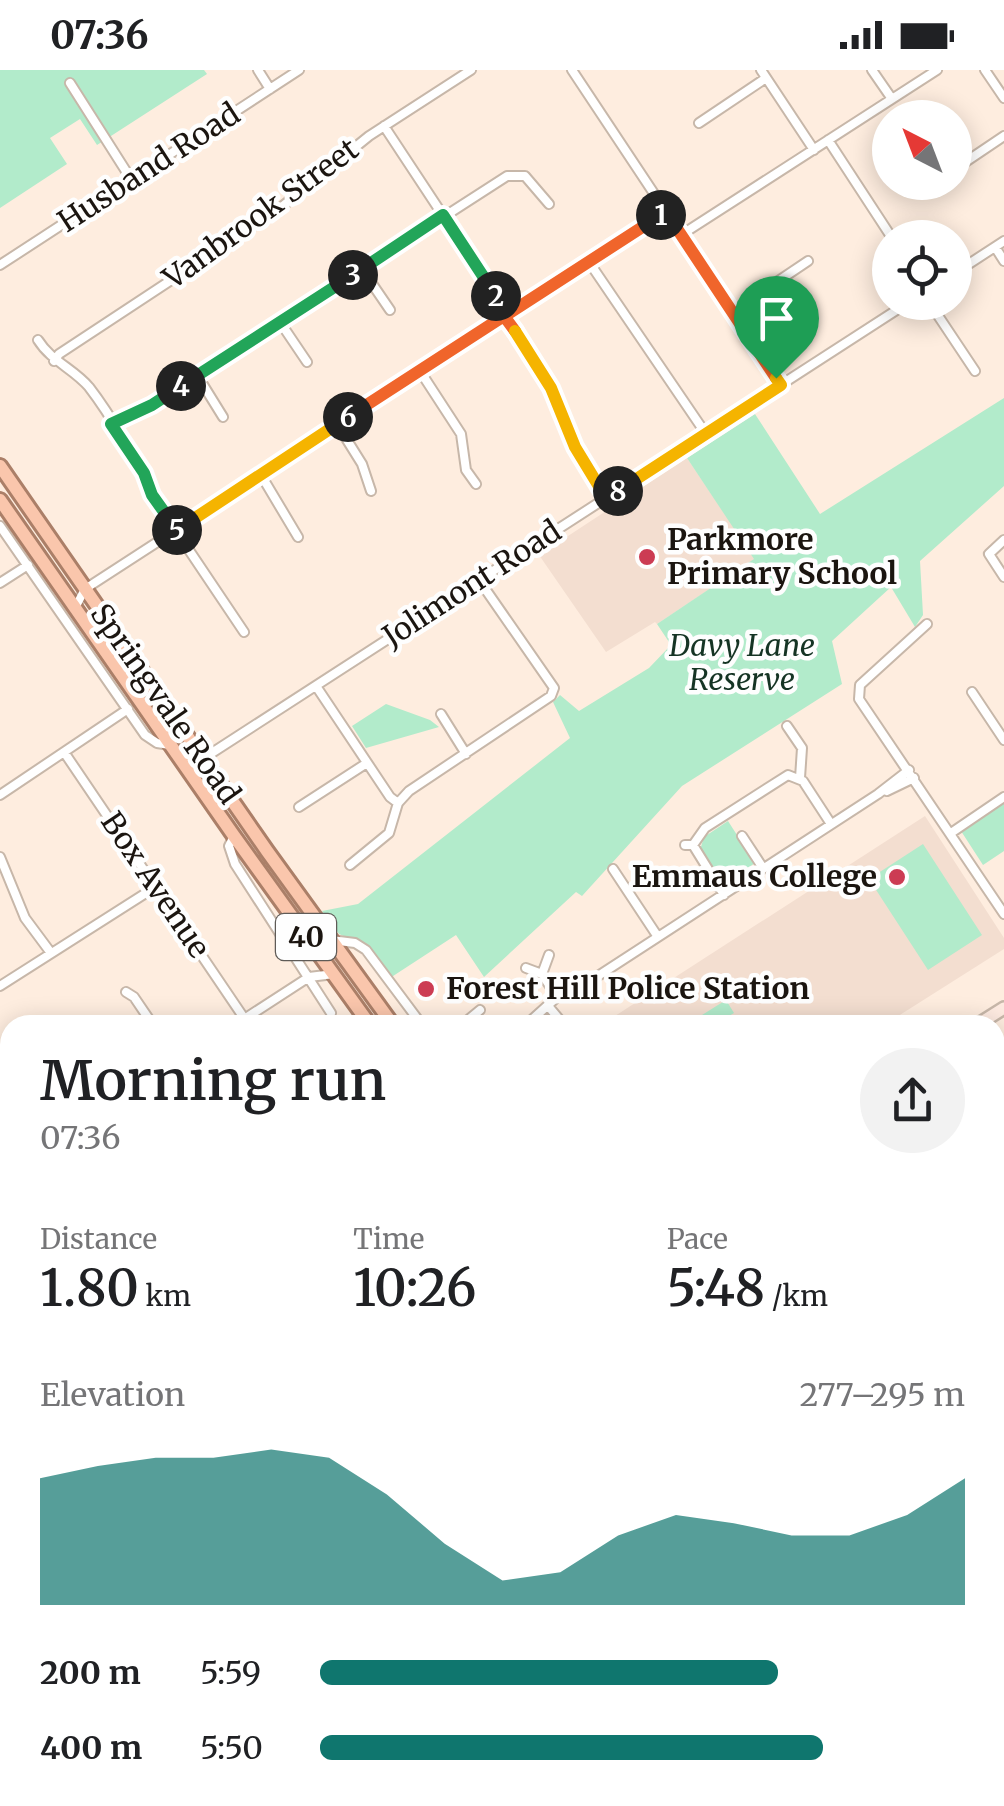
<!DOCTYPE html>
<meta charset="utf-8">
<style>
:root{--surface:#fff;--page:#f2f2f2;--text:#202124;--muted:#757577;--accent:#0f766e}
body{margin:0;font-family:Merriweather,serif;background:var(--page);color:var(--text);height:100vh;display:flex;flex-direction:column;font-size:38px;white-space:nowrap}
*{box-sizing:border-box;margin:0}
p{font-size:32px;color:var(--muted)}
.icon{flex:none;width:55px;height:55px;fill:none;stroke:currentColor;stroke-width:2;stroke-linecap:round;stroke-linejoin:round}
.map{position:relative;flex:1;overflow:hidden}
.details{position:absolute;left:0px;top:945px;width:1005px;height:792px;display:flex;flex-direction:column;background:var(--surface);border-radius:30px 30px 0 0;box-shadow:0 5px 25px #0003}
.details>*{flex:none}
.needle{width:65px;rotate:318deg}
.fabs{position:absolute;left:872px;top:30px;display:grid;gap:20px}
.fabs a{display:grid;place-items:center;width:100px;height:100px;border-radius:50%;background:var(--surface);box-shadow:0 5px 25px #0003;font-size:50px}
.pin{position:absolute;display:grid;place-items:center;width:85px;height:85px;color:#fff;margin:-102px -42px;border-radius:50% 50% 50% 0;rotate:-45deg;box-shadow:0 0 10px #0007}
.pin .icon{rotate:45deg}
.km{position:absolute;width:50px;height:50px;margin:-25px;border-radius:50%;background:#222;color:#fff;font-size:28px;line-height:50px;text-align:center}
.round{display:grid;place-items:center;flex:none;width:105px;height:105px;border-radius:52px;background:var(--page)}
.summary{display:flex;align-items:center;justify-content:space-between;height:170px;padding:0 40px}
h1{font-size:55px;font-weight:600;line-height:75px}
.metrics{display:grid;grid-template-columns:repeat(3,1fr);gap:15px;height:170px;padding:10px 40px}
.metrics div{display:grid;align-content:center}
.metrics b{font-size:50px;font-weight:600}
.metrics small{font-size:28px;font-weight:400}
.metrics p{font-size:28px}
.chart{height:280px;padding:20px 40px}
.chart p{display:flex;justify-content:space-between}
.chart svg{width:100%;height:180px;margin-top:10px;fill:var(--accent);opacity:.7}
ul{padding:0 40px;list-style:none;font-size:32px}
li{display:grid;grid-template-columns:160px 120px 1fr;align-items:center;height:75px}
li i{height:25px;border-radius:12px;background:var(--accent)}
.status{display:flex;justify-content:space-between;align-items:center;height:70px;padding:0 50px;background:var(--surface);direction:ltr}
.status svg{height:28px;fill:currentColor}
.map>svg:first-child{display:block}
</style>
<div class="status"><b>07:36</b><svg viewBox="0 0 49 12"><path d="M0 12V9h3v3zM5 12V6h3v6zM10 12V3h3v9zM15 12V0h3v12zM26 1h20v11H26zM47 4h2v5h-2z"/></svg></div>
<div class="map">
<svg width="1004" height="1736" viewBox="0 0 1004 1736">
<rect width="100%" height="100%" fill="#feeddf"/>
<path fill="#f3ded0" d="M687,388L755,489L657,554L655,552L606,582L539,485Z
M925,746L1004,868V879L884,955H601Z
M10,1461V1728H216L222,1736H0V1467Z"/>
<path fill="#b2ebcb" d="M0,0H204L207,4L97,75L80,49L50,68L67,94L0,138Z
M1004,328V416L920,491L923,545L915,557L891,517L832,571L842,614L682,716L582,826L576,822L484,907L456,865L390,908L360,873L339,864L322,841L358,834L570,668L553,632L560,625L579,641L649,598L671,575L657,554L754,489L687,388L755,344L820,444Z
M386,634L430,650L439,657L366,678L352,656Z
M1004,733V781L983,795L961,761Z
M728,751L755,793L723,815L700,780L704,767Z
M923,774L982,865L928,900L869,809Z
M726,930L734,943L714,955H686Z
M10,1070V1132L6,1136L10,1162V1260L0,1198V1071Z
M140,1728H189L195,1736H145Z"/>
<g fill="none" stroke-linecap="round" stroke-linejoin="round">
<defs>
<path id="minor" d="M258,0L270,19
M572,0L781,315
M761,0L814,80
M872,0L892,29
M985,0L1004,28
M70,13L131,109
M699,53L766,8
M384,56L508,244
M828,70L892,168
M955,99L1004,66
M681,165L937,0
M995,177L1004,191
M589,192L706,364
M0,195L299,0
M362,199L390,240
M955,203L1004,171
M929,232L975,301
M732,242L808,191
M505,246L551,318L575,377L606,428
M280,252L307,292
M38,270C51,291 74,299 89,317C109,343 140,394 152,425L244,562
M54,291L59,284L279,139L369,66L471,0
M420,301L461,364L466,400L476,414
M197,305L223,347
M111,354L152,335L507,106H525L549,134
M337,354L362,394L371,421
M261,405L298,467
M0,456L145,665L157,673L170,675
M1004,470L989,484L1004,507
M0,513L28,495
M75,538L85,519L666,142
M927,554L860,615L859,629L1004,844
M316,616L390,727L398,733
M972,622L1004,670
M441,644L466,684
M787,656L802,678L800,708
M64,682L244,948
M187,699L909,232
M887,721L914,708
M0,725L128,639
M299,737L367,693
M951,763L1004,727
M234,766L229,776L235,794L331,943
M742,766L763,798
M685,775H693L705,758L788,705L803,711L831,754
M693,775L724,825
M0,787L25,848L51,883
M350,795L389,763L398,733L409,721L551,626L554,618L479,510
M613,799L658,867
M331,870L355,873L366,880L422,955
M549,885L542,904L557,927
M526,898L542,904
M0,916L157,816
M578,919L878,724L909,700
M126,922L134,927L153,955
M549,937L564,955
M235,955L309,907L334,904
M462,955L480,940
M526,955L557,927L571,922
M7,1006L10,1008
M995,1056L1004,1054
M995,1170L1004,1165
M995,1382L1004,1377
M340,1728L346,1736
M449,1736L456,1728"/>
<path id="secondary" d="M977,955L1004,938
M0,1383L10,1398
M0,1456L10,1450
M229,1728L234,1736"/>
<path id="trunk" d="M0,396L267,781L393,955
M0,430L234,766L370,955
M902,1728L907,1736
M924,1728L930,1736"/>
</defs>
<use href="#minor" stroke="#c7b7a9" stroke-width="12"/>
<use href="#secondary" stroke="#c7b7a9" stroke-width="16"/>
<use href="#trunk" stroke="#ab7f68" stroke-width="18"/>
<use href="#minor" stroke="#fff" stroke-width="8"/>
<use href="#secondary" stroke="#fdeae0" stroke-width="11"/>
<use href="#trunk" stroke="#fac6ac" stroke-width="12"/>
</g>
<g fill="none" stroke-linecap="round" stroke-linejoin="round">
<defs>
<path id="split-1" d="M661,145L666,142L776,308"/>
<path id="split-2" d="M496,226L508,244L661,145"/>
<path id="split-3" d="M353,205L443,145L496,226"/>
<path id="split-4" d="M181,316L353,205"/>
<path id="split-5" d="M177,460L152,425L144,403L111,354L152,335L181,316"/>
<path id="split-6" d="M177,460L348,347"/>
<path id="split-7" d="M348,347L504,246L515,261"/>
<path id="split-8" d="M515,261L551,318L575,377L606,428L618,421"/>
<path id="split-9" d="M618,421L781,315L776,308"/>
</defs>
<use href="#split-1" stroke="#fff" stroke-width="20"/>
<use href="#split-2" stroke="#fff" stroke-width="20"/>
<use href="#split-3" stroke="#fff" stroke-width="20"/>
<use href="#split-4" stroke="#fff" stroke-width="20"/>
<use href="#split-5" stroke="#fff" stroke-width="20"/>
<use href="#split-6" stroke="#fff" stroke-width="20"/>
<use href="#split-7" stroke="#fff" stroke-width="20"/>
<use href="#split-8" stroke="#fff" stroke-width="20"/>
<use href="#split-9" stroke="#fff" stroke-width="20"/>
<use href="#split-1" stroke="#f0652b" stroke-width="12"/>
<use href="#split-2" stroke="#f0652b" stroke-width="12"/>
<use href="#split-3" stroke="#22a559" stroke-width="12"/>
<use href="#split-4" stroke="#22a559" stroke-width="12"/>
<use href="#split-5" stroke="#22a559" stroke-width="12"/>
<use href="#split-6" stroke="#f5b400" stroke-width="12"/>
<use href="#split-7" stroke="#f0652b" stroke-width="12"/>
<use href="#split-8" stroke="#f5b400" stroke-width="12"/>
<use href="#split-9" stroke="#f5b400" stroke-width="12"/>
</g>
<g fill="#cc3c53" stroke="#fefefe" stroke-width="4">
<circle cx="647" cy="487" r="10"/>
<circle cx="897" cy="807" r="10"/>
<circle cx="426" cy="919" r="10"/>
</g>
<g text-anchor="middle" stroke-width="9" stroke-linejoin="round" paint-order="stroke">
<rect fill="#fefefe" stroke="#5f5b57" stroke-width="2.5" x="276" y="844" width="60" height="46" rx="8"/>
<g font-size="28" font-weight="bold" fill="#1b1510">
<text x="306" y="877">40</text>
</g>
<g font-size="30" fill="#1b1510" stroke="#fefefe">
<text transform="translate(149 98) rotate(-33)" y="10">Husband Road</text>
<text transform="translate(261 144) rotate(-36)" y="10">Vanbrook Street</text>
<text transform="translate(472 514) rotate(-33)" y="10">Jolimont Road</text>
<text transform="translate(165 634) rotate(55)" y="10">Springvale Road</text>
<text transform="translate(155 815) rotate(56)" y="10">Box Avenue</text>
</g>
<g font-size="30" font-weight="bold" fill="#1b1510" stroke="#fefefe" text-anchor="start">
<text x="667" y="480">Parkmore<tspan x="667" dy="34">Primary School</tspan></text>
<text x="877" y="817" text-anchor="end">Emmaus College</text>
<text x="446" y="929">Forest Hill Police Station</text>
</g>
<g font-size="30" font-style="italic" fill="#153424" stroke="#fefefe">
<text x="742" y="586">Davy Lane<tspan x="742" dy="34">Reserve</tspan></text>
</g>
</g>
</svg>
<div class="fabs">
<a><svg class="needle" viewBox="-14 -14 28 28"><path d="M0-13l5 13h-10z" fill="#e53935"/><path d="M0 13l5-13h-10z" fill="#757577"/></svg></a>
<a><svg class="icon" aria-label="locate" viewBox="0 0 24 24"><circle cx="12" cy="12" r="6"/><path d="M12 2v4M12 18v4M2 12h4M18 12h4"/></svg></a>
</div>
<div class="pin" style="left:776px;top:308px;background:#1e9e55"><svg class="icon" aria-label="arrive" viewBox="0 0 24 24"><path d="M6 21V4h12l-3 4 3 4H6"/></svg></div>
<b class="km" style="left:661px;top:145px">1</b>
<b class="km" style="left:496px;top:226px">2</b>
<b class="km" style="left:353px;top:205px">3</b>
<b class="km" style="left:181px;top:316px">4</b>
<b class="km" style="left:177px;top:460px">5</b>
<b class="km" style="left:348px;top:347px">6</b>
<b class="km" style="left:618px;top:421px">8</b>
<section class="details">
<div class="summary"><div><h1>Morning run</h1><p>07:36</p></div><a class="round"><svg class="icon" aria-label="share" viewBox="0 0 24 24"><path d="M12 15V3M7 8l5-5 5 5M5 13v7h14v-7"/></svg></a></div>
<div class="metrics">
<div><p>Distance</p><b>1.80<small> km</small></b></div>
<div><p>Time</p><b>10:26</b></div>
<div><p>Pace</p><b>5:48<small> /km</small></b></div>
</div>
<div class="chart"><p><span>Elevation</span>277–295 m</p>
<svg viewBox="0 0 160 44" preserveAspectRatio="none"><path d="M0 44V13L10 10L20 8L30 8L40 6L50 8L60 17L70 29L80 38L90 36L100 27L110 22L120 24L130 27L140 27L150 22L160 13V44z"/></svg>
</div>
<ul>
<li><b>200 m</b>5:59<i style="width:71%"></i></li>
<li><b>400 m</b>5:50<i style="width:78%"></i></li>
</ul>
</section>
</div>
